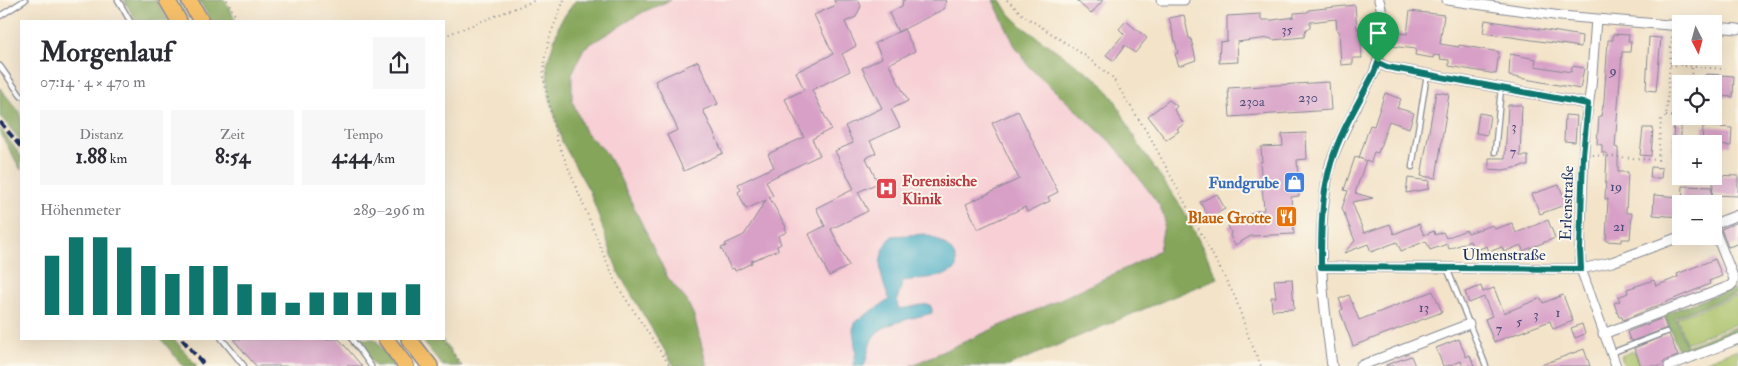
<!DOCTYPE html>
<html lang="de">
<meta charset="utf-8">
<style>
:root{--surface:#fff;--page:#f7f7f7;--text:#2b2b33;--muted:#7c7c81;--accent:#0f766e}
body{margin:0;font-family:"IM FELL Double Pica",serif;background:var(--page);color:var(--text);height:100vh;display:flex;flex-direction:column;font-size:19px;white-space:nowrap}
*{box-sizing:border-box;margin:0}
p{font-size:16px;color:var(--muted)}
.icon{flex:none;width:28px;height:28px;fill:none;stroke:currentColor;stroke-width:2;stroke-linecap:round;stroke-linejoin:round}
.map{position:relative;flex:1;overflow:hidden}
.side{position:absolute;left:20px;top:20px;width:425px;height:320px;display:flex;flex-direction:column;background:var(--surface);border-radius:0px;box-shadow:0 5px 20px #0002}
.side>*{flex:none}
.needle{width:32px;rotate:174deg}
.buttons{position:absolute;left:1672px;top:15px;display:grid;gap:10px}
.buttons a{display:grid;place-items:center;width:50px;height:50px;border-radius:0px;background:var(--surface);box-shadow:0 5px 20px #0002;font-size:25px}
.pin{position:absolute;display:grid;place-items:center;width:42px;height:42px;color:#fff;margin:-51px -21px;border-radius:50% 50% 50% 0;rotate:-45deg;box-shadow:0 0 5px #0007}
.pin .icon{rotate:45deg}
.round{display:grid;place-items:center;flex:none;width:52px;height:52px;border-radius:0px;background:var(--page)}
.overview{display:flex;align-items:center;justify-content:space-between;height:85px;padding:0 20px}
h1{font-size:28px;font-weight:700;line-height:38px}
.stats{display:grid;grid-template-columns:repeat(3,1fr);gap:8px;height:85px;padding:5px 20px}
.stats div{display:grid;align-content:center;border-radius:0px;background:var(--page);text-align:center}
.stats b{font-size:21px;font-weight:700}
.stats small{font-size:14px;font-weight:400}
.stats p{font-size:14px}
.chart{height:140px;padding:10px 20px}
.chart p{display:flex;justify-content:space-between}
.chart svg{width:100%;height:90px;margin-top:5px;stroke:var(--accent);stroke-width:6}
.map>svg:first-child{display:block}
</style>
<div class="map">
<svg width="1738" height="366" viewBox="0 0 1738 366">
<rect width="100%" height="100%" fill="#fbf7ec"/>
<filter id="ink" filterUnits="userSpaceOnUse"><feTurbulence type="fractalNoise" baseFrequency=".02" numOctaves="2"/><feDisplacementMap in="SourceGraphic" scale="10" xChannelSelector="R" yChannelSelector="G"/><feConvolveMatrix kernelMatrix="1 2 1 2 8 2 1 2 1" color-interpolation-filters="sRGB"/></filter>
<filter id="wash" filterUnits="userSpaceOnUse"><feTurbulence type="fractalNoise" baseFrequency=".0096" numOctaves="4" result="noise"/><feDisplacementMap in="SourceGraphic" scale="20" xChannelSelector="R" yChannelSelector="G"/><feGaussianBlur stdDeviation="1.12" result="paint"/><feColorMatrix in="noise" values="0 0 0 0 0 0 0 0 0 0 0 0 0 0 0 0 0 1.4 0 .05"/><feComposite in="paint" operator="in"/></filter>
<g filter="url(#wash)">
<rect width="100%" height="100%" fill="#f3e3c8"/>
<path fill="#f7cfd4" d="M671,0H993L1014,44L1029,67L1115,146L1160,206L1165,221L1159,250L1137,263L1054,302L910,366H707L694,316L687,301L668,278L617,172L604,150L585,132L572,100V74L584,48L643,12Z"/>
<path fill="#a7bf64" stroke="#617761" d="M1736,296L1738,301V323L1686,343L1677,318Z
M1735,350L1738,351V366H1708L1706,361Z
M1633,351L1636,353L1641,366H1624L1621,356Z"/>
<path fill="#85a65a" stroke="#506a5c" d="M124,0H156L168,21H136Z
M199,0H225L236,21H211Z
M576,0H671L643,12L584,48L572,74V100L585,132L604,150L617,172L668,278L687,301L694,316L707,366H674L618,272L590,192L562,142L549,94L547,64L560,22Z
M993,0H1001L1009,13L1024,28L1100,81L1115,100L1136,141L1184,211L1218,278L1008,366H910L1054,302L1137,263L1159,250L1165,221L1160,206L1115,146L1029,67L1014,44Z
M0,88L21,114V141L0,116Z
M0,128L21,156V170L0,133Z
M1734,288L1736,294L1675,317L1686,346L1738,326V336L1681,357L1664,314Z
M161,339H174L197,366H183Z
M354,339H375L395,366H375Z
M421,339H441L461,366H443Z"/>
<path fill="#44abc4" stroke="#306d91" d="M925,234C940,240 960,251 956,269L943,276L903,281L897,300L898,308C909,310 918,303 930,305L932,309V313C916,318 884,322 874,336C868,345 868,357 864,366H853L856,352L853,329L856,321L889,300C881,274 873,261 892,236Z"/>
<g id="blocks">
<path fill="#d8a0c7" d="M834,0H858L861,6L856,17L845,22L856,46L842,54L850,71L812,90L831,129L812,139L820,155L766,181L773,196L769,197L786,227L785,228L787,232L778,236L781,244L777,246L778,250L751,261L752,263L735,271L734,268L731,269L721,248L726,246L725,244L744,235L766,200L746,209L738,192L741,190L738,184L774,167L768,154L804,137L785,99L804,90L796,72L833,54L814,15L836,5Z
M903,0H946L944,9L898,32L889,13L902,6Z
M1076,0H1103L1091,14Z
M1355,5L1357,29H1360L1362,58H1353V64L1341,65L1339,31H1337L1336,19L1310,22V28L1306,29L1304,37L1273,40L1269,38L1237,42L1238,62L1219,63L1220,42L1227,41V16L1261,14V20H1273L1294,17V13L1308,12V10Z
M1410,11L1444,15L1440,44L1459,47V45L1499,52L1496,74L1449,66V60L1440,59L1441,56L1434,55L1433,58L1415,55L1416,49L1391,46L1393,32L1407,34Z
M1184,15L1189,38L1191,39L1196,60L1179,66L1175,54L1178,53L1169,18Z
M1485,20L1582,36L1581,47L1483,33Z
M1126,21L1147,38L1135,53L1125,45L1114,61L1106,55L1124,34L1119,29Z
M904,29L915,51L889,64L908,101L891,109L900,127L870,141L876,153L866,158L878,183L858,192L868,211L831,229L849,266L829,276L809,234L825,226L816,208L854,189L835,151L853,143L845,126L882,108L862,68L882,58L875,43Z
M1613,34L1629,35L1628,41H1631L1630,52H1622L1615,147L1618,148V172H1628L1626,213H1632L1630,239H1622V242L1606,241L1608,199H1605L1607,153H1602V145L1597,144L1599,116H1601L1604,101L1608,40H1613Z
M1649,37L1661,38L1656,91L1646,90Z
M1510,54L1536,59L1535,66L1571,72L1572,66L1584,68L1580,89L1509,76Z
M698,61L718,104L703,110L723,153L684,171L667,135L678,130L655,81Z
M1706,74L1734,76L1733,97L1714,96V84H1706Z
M1329,82L1331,110L1230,117L1228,88Z
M1436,92L1449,94L1436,178L1421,176Z
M1385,93L1401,99L1397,108L1414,113L1409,128L1389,121L1378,153L1374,152L1371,162L1366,160L1355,193L1373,198L1352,202L1364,233L1390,224L1394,234L1419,224L1424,235L1434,231L1435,235L1443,232L1446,238L1466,230L1468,233L1493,225L1495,229L1512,223L1516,233L1548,220L1555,238L1523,251L1521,245L1504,252L1502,247L1489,252L1487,246L1474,251L1470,241L1449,249L1447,244L1430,250L1426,241L1401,251L1397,242L1371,252L1368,244L1344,253L1355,241L1342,208L1348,191L1344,190L1355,157L1365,160L1359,158L1370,125L1374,126Z
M1169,100L1177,106L1174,110L1184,124L1177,129L1179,131L1166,140L1148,116Z
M1508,105H1522L1520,156H1528V166H1520V167L1503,170L1489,169V158H1505Z
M1018,111L1058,192L1048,197L1050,201L1027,212L1025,207L978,229L966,204L1019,179L992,123Z
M1479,113L1490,115L1487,135L1476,133Z
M1565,115L1577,116L1575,142L1564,141Z
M1674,123H1681V156L1672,155Z
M1703,126L1732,128L1731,146L1702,144Z
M1643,128H1653L1651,156L1640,155Z
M1306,133L1307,159L1297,160L1299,196L1291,197L1294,234L1251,236L1235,245L1230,236L1231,232L1228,226L1256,211L1264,210L1260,162H1262L1261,147L1283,146L1282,134Z
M1651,167L1662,168L1661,178H1650Z
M1714,175L1738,176V196L1712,195Z
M1408,178L1429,181L1428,189L1406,193Z
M1559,185L1567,204L1540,214L1532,194Z
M1683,186L1712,187L1711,204H1682Z
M1217,194L1225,209L1209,218L1200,202Z
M1654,195L1681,197V217L1653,215Z
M1738,222V244L1728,247L1721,229Z
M1715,259L1722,276L1709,281L1710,284L1623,320L1622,317H1619L1614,303L1620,301L1618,297L1628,293L1627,289L1654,280L1656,286L1678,277L1677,274Z
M1292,279L1294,309L1272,310L1271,297H1276L1274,280Z
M1481,286L1483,292L1494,288L1504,313L1541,298L1543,303L1563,295L1573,321L1553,329L1550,321L1494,342L1485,319L1492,316L1484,297L1469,303L1465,292Z
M1433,291L1442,312L1353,346L1340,311L1343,309L1339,299L1349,295L1359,320Z
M1663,318L1667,328L1632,341L1630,340L1627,332Z
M1582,324L1585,334L1575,338L1571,328Z
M1669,334L1678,356L1666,360L1660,366H1641L1634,348Z
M233,339H339L362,366H256Z
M1459,339L1466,357L1470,355L1474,366H1463L1461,361L1448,366H1443L1436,348Z
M1584,349L1590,366H1542L1541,365Z
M1411,356L1415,366H1386V365Z"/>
</g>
</g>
<g filter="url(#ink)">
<use href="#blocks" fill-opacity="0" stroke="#878993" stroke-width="1"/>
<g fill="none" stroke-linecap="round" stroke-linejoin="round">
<defs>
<path id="lane" d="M118,0L130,21
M0,16L25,0
M0,66L21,96
M1495,152L1501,88
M1412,167L1427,74
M1447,268L1486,366
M222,339L244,366
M352,339L371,366
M1611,353L1666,332"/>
<path id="street" d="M1161,0H1184
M1447,0L1561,16L1681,26
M1596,19L1591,87L1585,126L1580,249L1581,269L1616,366
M1714,27L1738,29
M1378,63L1387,67L1588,104
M1714,224L1738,215
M1321,267L1581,269L1612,262L1682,236
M1603,334L1730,286L1733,283L1734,279L1714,229
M1332,366C1325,312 1318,265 1323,211C1325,194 1326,177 1331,162C1342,131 1359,102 1374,73C1382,51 1386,22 1379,0
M1360,366L1469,324
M1669,366L1738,339"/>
<path id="primary" d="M167,0L179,21
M189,0L201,21
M386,339L406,366
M409,339L430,366"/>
</defs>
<use href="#lane" stroke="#878993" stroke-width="7"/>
<use href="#street" stroke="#878993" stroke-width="11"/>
<use href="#primary" stroke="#878993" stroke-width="18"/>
<path stroke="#878993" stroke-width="2" stroke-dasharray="1 4" stroke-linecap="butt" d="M227,0L238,21
M564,0L551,33L545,56L543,76L557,140L605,258L620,290L670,366
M1007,0L1023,15L1084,55L1112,77L1150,137L1235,297L1249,338L1261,366
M444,36L536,0
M1670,65L1725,69
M1691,79L1692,67
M1666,116L1705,120
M1593,155L1658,160L1661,120L1666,116L1672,35
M443,339L463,366"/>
<use href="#lane" stroke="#fff" stroke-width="4.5"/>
<use href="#street" stroke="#fff" stroke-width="9"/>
<use href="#primary" stroke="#f6c06b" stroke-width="15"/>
<path stroke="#1b2f5e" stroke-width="4" stroke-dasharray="8 4" stroke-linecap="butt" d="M0,122L21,147
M182,339L205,366"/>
</g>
</g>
<g fill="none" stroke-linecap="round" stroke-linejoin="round" filter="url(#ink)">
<defs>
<path id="route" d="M1378,63L1387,67L1588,104L1583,155L1580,249L1581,269L1321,267C1321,233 1321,196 1331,163C1340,132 1359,102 1374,73Z"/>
</defs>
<use href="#route" stroke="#fff" stroke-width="10"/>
<use href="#route" stroke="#0f766e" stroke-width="6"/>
</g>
<defs>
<symbol id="shop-square" viewBox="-11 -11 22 22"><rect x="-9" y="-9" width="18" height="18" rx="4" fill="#3f7fe0" stroke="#fbf7ec"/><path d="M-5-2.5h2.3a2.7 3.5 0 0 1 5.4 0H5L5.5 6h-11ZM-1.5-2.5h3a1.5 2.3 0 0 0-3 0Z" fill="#fff"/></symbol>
<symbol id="hospital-square" viewBox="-11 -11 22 22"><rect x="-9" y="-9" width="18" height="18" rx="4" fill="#e0444e" stroke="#fbf7ec"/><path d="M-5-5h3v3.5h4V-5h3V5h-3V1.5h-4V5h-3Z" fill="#fff"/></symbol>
<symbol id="restaurant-square" viewBox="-11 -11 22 22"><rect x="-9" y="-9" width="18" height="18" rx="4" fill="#e8710a" stroke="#fbf7ec"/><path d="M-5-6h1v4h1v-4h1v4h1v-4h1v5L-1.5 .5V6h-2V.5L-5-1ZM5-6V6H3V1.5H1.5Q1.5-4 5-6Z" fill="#fff"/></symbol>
</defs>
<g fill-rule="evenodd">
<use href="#shop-square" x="1282" y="170" width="25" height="25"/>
<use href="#hospital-square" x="874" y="176" width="25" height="25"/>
<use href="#restaurant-square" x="1274" y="204" width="25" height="25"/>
</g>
<g text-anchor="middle" stroke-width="4" stroke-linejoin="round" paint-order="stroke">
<g font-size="14" fill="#4a4b78">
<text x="1287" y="34">35</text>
<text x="1613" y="75">9</text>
<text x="1308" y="102">230</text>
<text x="1252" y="106">230a</text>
<text x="1514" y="131">3</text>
<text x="1513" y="156">7</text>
<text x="1616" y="191">19</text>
<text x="1619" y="231">21</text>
<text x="1424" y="312">13</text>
<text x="1558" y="317">1</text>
<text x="1536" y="319">3</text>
<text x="1519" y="326">5</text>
<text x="1499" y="333">7</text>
</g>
<g font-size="16" font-weight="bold" fill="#be3a42" stroke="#fbf7ec" text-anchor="start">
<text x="902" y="186">Forensische<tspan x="902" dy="18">Klinik</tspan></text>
</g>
<g font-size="16" font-weight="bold" fill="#366cbe" stroke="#fbf7ec" text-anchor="end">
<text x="1279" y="188">Fundgrube</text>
</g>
<g font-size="16" fill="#1b2f5e" stroke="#fbf7ec">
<text transform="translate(1566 203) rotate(-88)" y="6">Erlenstraße</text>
<text x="1504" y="260">Ulmenstraße</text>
</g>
<g font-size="16" font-weight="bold" fill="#c56008" stroke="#fbf7ec" text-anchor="end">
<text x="1271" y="223">Blaue Grotte</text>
</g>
</g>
</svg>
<div class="buttons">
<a><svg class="needle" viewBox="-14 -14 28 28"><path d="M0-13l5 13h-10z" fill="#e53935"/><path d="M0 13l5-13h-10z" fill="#7c7c81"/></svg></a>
<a><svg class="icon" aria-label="locate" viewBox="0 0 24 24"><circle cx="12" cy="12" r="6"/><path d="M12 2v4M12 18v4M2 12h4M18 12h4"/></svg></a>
<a>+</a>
<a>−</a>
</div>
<div class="pin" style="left:1378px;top:63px;background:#1e9e55"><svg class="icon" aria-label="arrive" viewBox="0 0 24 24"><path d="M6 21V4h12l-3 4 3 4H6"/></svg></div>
<section class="side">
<div class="overview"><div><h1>Morgenlauf</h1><p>07:14 · 4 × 470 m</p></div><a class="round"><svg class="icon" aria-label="share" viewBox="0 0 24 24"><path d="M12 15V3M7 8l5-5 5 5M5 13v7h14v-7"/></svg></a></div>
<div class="stats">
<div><p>Distanz</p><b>1.88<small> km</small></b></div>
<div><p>Zeit</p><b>8:54</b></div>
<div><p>Tempo</p><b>4:44<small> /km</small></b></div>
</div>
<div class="chart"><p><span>Höhenmeter</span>289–296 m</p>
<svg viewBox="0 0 160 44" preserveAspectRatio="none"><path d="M5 44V15M15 44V6M25 44V6M35 44V11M45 44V20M55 44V24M65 44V20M75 44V20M85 44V29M95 44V33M105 44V38M115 44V33M125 44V33M135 44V33M145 44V33M155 44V29"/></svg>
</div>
</section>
</div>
